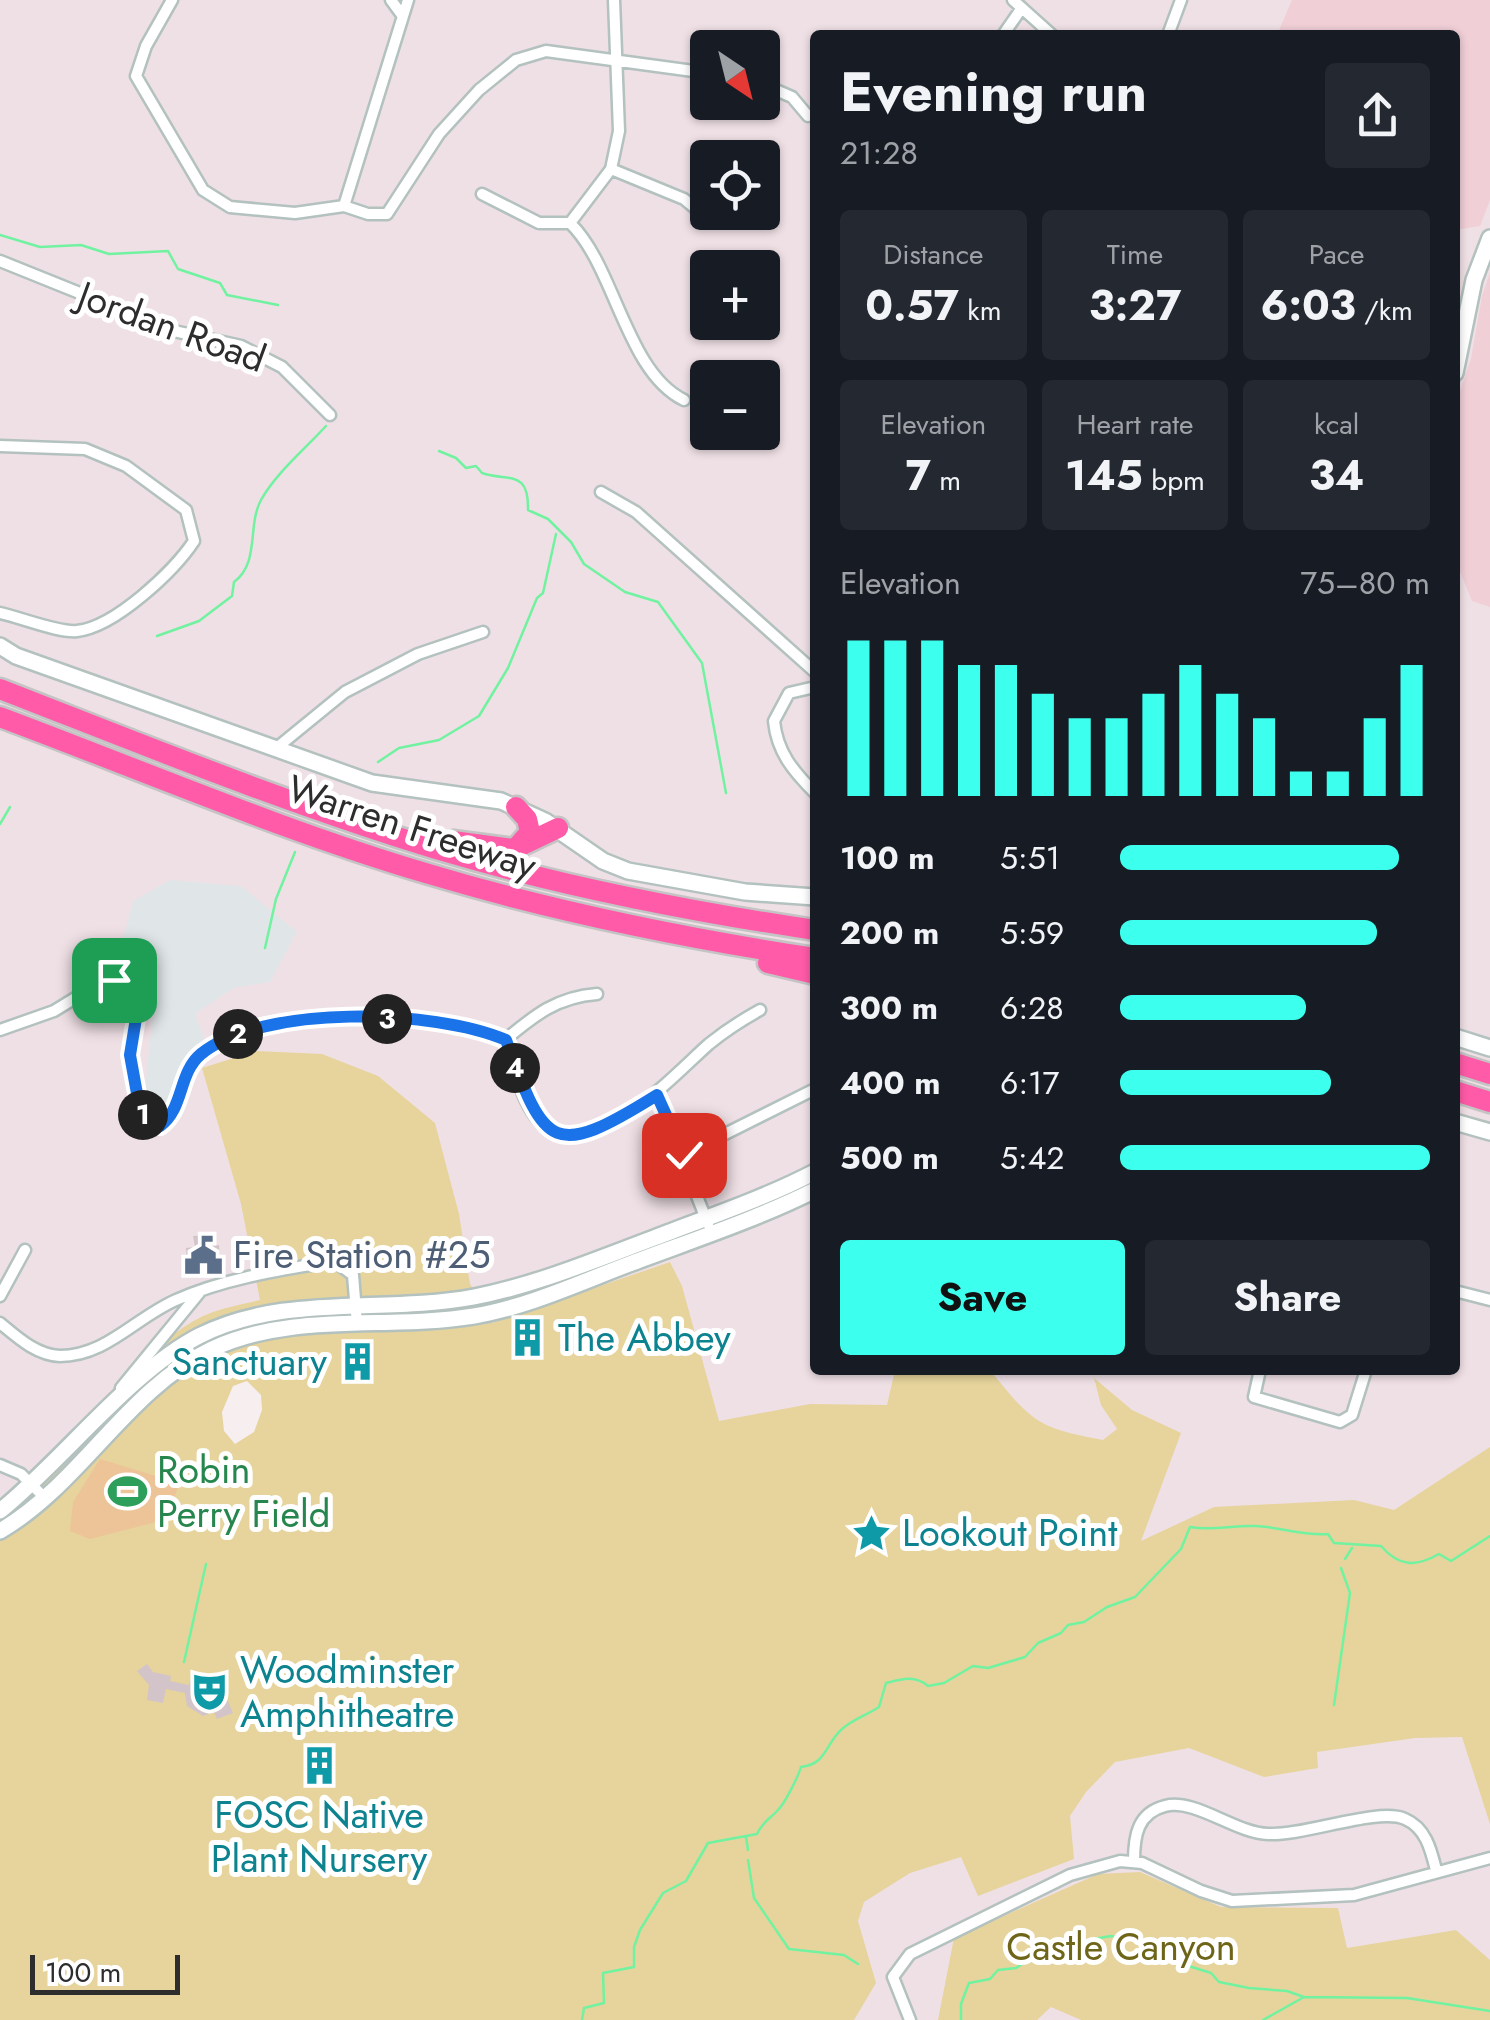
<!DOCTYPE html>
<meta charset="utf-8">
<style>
:root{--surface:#171b24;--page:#242831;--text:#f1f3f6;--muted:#9ea1a6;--accent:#3dffed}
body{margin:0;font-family:Jost,sans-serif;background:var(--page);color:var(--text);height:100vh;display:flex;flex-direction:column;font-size:38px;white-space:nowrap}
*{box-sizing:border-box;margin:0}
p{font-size:32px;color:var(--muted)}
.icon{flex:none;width:55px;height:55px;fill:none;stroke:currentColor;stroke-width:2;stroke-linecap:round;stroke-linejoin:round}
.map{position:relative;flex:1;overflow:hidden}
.sheet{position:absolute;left:810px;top:30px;width:650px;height:1345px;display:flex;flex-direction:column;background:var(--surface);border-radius:10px;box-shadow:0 2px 8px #0004}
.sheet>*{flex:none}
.needle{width:65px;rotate:145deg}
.controls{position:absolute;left:690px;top:30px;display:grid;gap:20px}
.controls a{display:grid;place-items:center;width:90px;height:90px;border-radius:10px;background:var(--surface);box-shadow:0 2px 8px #0004;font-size:50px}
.scale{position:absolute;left:30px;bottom:25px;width:150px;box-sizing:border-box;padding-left:10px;border:5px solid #2d2d2d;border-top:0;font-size:28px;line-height:35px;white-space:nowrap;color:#2d2d2d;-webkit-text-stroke:8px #fff;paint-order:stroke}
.pin{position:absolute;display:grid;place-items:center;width:85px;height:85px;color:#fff;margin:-42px;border-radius:20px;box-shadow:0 5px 15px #0006}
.km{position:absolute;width:50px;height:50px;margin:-25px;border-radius:50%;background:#222;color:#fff;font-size:28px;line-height:50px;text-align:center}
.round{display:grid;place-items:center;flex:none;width:105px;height:105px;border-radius:10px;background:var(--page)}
.head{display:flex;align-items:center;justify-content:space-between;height:170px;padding:0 30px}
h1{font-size:55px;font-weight:700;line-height:75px}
.figures{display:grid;grid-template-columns:repeat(3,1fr);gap:15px;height:170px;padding:10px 30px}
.figures div{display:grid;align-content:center;border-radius:10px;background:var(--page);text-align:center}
.figures b{font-size:42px;font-weight:700}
.figures small{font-size:28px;font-weight:400}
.figures p{font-size:28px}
.chart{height:280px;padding:20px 30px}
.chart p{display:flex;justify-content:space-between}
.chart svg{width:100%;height:180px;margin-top:10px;stroke:var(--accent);stroke-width:6}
.cta{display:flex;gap:20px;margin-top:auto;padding:20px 30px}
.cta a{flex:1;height:115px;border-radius:10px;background:var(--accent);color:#111;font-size:40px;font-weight:700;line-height:115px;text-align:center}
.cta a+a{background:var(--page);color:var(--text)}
ul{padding:0 30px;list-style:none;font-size:32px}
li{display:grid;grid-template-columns:160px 120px 1fr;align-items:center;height:75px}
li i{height:25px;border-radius:12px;background:var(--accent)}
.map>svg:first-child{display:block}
</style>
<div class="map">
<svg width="1490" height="2020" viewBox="0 0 1490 2020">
<rect width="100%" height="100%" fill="#efe0e5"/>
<path fill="#e0e5e8" d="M170,880L241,886L297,932L270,982L234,988L195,1014L204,1038L181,1065L171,1106L165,1112H157L145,1088L153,1013L148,989L114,976L133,901Z"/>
<path fill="#f0cfd7" d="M1292,0H1490V200L1480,226L1455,230V35H1277Z
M1490,273V607L1472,601L1455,559V406L1471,359L1482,296Z"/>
<path fill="#e6d49c" d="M256,1051L322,1054L378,1076L435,1123L459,1214L470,1284L492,1323L670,1262L682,1286L719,1421L810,1404L887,1405L895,1370H990C1032,1422 1037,1428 1103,1440L1117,1429L1101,1405L1094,1378L1132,1410L1181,1433L1141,1541L1214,1507L1354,1500L1394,1510L1490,1447V1824L1462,1737L1415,1738L1317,1752L1318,1768L1264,1777L1189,1748L1115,1762L1086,1792L1070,1816L1074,1859L978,1896L961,1857L910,1873L864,1902L858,1921L876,1983L854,2020H0V1500L44,1463L86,1418L80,1435C118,1391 157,1333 213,1312C228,1307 244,1304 260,1300L241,1204L202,1068Z
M1140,1872L1221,1907L1338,1908L1347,1948L1456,1930L1490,1960V2020H1081L1051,2007L1037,2020H938L954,1938L1098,1874Z"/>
<path fill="#edc497" d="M100,1459L179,1483L168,1519L90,1539L70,1531L73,1502Z"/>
<path fill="#f7eef0" d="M247,1381L261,1395L262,1410L254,1432L235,1444L224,1431L222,1412L233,1386Z"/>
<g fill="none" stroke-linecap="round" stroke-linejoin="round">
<path stroke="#71f2a0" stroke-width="2.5" d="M0,235L40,247L81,245L109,254L168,251L178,269L220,283L227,295L278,305
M439,451L456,458L466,468L476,466L482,473C509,482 529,469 528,510L548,519L571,542L584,564L625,592L658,602L702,663L726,793
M157,636L199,621L232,596L234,582C260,563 247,526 261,500C276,473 305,449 326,426
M378,762L399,748L439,740L479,716L508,668L537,598L543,593L556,534
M0,824L10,807
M265,948L276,899L295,852
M1345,1559L1352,1548
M184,1662L206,1564
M1334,1705L1350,1593L1341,1568
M746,1837L748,1850
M748,1860L754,1898L789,1949L844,1955L858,1964
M582,2020L584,2008L604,2003L603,1973L634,1967V1947L640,1930L663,1893L686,1881L708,1843L757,1834C763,1821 769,1820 778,1810C785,1803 798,1777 801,1767C827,1764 825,1744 842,1729C853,1719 867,1715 879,1707L886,1683C902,1679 915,1675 928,1686L944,1683L973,1666L988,1668L1025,1657L1038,1643L1061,1633L1068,1625L1084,1622L1107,1607L1135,1597L1181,1549L1190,1527C1215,1531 1231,1525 1255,1526C1281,1527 1302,1536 1328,1534L1334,1543L1381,1546C1399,1567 1416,1567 1439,1554L1451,1561L1490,1536
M961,2020V2004L969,1983L990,1979L998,1970L1016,1968L1048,1947L1111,1936L1139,1941L1166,1959L1211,1973L1219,1982L1249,1988L1287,1991L1304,1997L1407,1998L1490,2011
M1263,2020L1304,1997"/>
</g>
<path fill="#d2c4c8" d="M208,1235L209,1246L219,1245L220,1262L196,1267V1264L187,1265L186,1248L195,1247L193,1236Z
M147,1664L153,1672L171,1676L170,1681L189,1685L190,1680L208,1684L219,1680L233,1713L217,1719L214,1712L203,1716L187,1706L185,1693L166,1689L163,1703L147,1700L149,1685L137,1671Z
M311,1752L335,1762L327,1780L303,1770Z"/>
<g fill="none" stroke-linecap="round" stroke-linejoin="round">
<defs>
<path id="street" d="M172,0L146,46L136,76L203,190L230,207L295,213L344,206L368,214H387L439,134L479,90L516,60L546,51L708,73
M391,0L402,15
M1013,0L1052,35
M1003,35L1021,9
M1168,35L1181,0
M762,84L792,97L808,116
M611,169L684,199L707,218
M482,194L539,223H570C615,266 626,372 684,400
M344,206L408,0
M570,223L611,169L619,131L614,0
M0,261L174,331L241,346L282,367L330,415
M0,446L85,449L126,466L186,510L194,541C174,571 115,627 77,631C59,633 19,617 0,613
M601,492L636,512L815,672
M815,687L789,693L774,721C777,752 793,771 815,793
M274,750L345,692L418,654L483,632
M0,1030L54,1011L103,981L125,984L139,1000L130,1055L140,1110L152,1126H160C183,1109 178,1073 201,1054C264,1004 434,1009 506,1039C516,1068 521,1110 548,1129C596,1162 678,1071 709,1044C725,1031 742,1020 760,1010
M506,1039C535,1015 557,997 597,994
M657,1095L708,1224
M683,1155L815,1089
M1455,1291L1490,1300
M0,1296L25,1250
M0,1323C17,1337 36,1355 60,1356C106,1356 135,1318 176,1300C226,1278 280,1270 334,1261L353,1275L357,1324
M1260,1370L1254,1397L1340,1422L1352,1415L1366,1370
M121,1388L199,1293
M0,1465L21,1474L44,1497
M1134,1861C1134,1837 1137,1813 1165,1806C1195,1798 1235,1833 1268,1834C1304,1836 1378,1807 1405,1819C1426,1828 1431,1850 1436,1870
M910,2020L893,1977L910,1954L1070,1875L1120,1861L1142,1863L1201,1891L1232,1901L1354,1895L1490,1858"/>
<path id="secondary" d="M1455,373L1474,280L1490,238
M0,646L16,656L372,783L501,801L545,821L603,861L628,871L745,892L815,897
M1455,1037L1490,1048
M1455,1122L1490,1132
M0,1511C63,1460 130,1372 199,1336C284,1293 383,1314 474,1297C536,1285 595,1260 654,1238C708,1217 763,1199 815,1172
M0,1531C81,1484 127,1389 212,1349C293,1311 388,1330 474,1316C528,1307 581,1282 632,1263C693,1240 757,1219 815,1190"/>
<path id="highway" d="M0,689C144,745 288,804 436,849C560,886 687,911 815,930
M0,717C142,770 283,831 429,874C556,912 684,938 815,958
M453,841L514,849L558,828
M516,848L530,832L527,819L516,807
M768,963L815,974
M1455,1063L1490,1074
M1455,1091L1490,1102"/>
</defs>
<use href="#street" stroke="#b3c1bf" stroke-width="15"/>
<use href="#secondary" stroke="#b3c1bf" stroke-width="20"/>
<use href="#highway" stroke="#c4c4c4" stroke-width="25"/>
<use href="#street" stroke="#fff" stroke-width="10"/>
<use href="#secondary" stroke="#fff" stroke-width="15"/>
<use href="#highway" stroke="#ff5ba8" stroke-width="20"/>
</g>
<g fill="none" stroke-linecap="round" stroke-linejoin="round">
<defs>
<path id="route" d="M114,980L125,984L139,1000L130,1055L140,1110L152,1126H160C184,1109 178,1073 201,1054C263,1004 434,1009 506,1040C545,1149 553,1160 657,1095L684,1155"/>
</defs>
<use href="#route" stroke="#fff" stroke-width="20"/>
<use href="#route" stroke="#1a73e8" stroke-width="12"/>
</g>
<defs>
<symbol id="civic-bare" viewBox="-9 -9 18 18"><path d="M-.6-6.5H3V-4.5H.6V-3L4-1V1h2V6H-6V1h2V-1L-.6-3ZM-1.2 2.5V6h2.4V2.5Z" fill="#5c6f8a" stroke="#fff" stroke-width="2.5" paint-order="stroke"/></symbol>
<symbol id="building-bare" viewBox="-9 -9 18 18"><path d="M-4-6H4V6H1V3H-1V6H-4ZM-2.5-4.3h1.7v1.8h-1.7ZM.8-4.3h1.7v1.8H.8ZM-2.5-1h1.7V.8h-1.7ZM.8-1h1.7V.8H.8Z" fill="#0f9aa8" stroke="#fff" stroke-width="2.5" paint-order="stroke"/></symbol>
<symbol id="stadium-bare" viewBox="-9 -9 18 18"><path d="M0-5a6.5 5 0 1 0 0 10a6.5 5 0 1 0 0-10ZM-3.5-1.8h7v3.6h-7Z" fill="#2e9e5b" stroke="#fff" stroke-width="2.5" paint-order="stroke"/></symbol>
<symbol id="sight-bare" viewBox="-9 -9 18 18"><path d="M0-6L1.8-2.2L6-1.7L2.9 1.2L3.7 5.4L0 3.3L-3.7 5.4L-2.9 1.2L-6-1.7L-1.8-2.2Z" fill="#0f9aa8" stroke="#fff" stroke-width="2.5" paint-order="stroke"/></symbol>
<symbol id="theatre-bare" viewBox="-9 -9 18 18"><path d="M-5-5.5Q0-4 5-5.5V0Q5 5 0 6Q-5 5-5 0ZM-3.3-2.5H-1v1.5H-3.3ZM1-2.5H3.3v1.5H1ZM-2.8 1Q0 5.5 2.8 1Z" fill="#0f9aa8" stroke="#fff" stroke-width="2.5" paint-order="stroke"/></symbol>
</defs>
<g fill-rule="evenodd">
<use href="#civic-bare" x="176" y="1228" width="55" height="55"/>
<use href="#building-bare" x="500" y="1310" width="55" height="55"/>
<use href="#building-bare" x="330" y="1334" width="55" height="55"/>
<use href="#stadium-bare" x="100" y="1464" width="55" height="55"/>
<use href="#sight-bare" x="844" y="1506" width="55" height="55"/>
<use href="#theatre-bare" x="182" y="1664" width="55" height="55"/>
<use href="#building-bare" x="292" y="1738" width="55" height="55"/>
</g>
<g text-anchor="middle" stroke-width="10" stroke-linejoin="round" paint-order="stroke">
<g font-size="38" fill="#2d2d2d" stroke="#fff">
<text transform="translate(172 327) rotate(20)" y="13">Jordan Road</text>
<text transform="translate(412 827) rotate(18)" y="13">Warren Freeway</text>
</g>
<g font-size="38" fill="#4e5e75" stroke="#fff" text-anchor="start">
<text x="233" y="1268">Fire Station #25</text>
</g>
<g font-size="38" fill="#0d838f" stroke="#fff" text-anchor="start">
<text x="558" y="1351">The Abbey</text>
<text x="327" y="1375" text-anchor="end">Sanctuary</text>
<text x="902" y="1546">Lookout Point</text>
<text x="240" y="1683">Woodminster<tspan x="240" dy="44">Amphitheatre</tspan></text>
<text x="319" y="1828" text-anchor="middle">FOSC Native<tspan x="319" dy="44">Plant Nursery</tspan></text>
</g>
<g font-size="38" fill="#27864d" stroke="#fff" text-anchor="start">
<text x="157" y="1483">Robin<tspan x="157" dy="44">Perry Field</tspan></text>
</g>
<g font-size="38" fill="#6f6519" stroke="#fff">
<text x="1121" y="1960">Castle Canyon</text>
</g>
</g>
</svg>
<div class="controls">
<a><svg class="needle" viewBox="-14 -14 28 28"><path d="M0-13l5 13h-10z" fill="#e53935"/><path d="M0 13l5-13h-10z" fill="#9ea1a6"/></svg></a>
<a><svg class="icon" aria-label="locate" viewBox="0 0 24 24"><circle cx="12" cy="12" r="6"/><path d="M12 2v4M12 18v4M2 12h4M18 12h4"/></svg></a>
<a>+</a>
<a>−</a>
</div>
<div class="scale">100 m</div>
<div class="pin" style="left:114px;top:980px;background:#1e9e55"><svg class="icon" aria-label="arrive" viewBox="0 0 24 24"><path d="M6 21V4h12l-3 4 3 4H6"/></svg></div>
<div class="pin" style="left:684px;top:1155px;background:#d93025"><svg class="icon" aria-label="check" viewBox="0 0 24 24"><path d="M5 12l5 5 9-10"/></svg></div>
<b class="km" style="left:143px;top:1115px">1</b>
<b class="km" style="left:238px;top:1034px">2</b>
<b class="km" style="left:387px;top:1019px">3</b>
<b class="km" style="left:515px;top:1068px">4</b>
<section class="sheet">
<div class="head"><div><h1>Evening run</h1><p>21:28</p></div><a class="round"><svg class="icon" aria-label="share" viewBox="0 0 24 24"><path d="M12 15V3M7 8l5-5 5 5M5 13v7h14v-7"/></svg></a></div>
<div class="figures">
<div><p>Distance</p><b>0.57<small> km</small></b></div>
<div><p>Time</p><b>3:27</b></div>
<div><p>Pace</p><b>6:03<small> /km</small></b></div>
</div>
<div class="figures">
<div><p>Elevation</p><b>7<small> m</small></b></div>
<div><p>Heart rate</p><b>145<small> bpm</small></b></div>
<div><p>kcal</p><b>34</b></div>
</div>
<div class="chart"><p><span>Elevation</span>75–80 m</p>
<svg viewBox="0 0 160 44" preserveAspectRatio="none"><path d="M5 44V6M15 44V6M25 44V6M35 44V12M45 44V12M55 44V19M65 44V25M75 44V25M85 44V19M95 44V12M105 44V19M115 44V25M125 44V38M135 44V38M145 44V25M155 44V12"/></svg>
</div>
<ul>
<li><b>100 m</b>5:51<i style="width:90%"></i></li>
<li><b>200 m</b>5:59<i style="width:83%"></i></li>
<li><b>300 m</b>6:28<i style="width:60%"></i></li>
<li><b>400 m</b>6:17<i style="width:68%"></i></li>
<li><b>500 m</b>5:42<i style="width:100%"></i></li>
</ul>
<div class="cta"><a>Save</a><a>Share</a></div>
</section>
</div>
